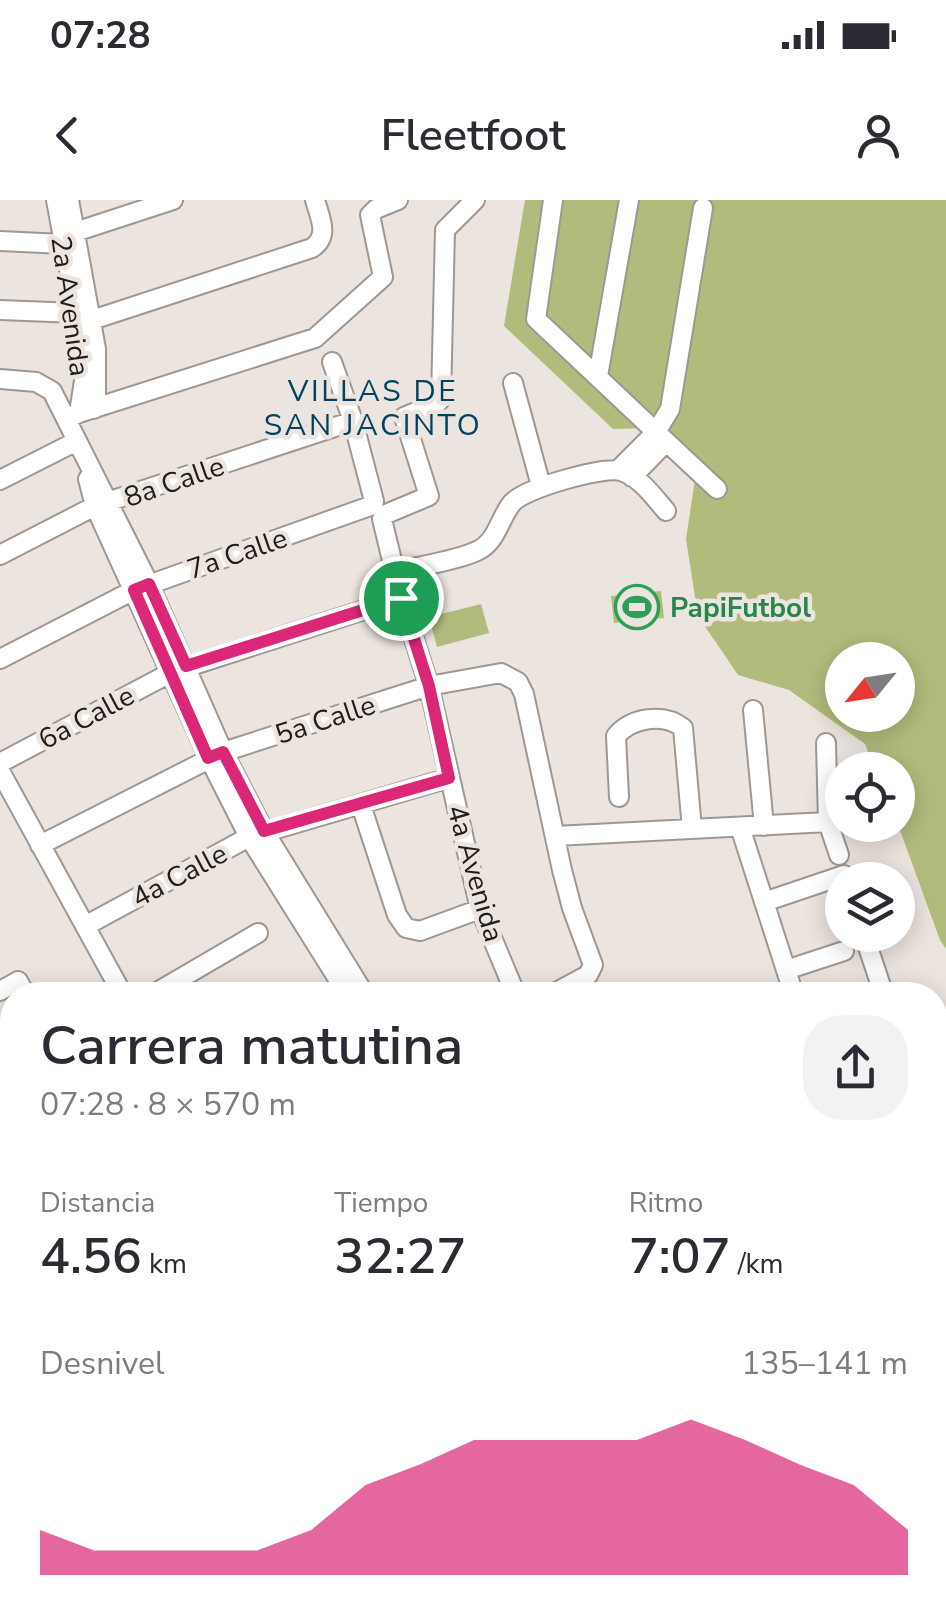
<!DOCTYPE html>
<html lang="es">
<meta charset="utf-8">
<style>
:root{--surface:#fff;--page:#f2f2f3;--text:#2b2b33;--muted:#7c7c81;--accent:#db2777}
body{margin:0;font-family:"Nunito Sans",sans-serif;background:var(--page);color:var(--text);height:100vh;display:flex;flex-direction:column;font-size:38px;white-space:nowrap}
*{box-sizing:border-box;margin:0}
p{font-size:32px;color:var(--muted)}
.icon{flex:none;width:55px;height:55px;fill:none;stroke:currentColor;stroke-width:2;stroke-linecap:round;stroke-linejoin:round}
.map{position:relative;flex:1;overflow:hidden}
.panel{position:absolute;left:0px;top:782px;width:948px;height:642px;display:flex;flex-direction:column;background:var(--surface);border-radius:40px 40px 0 0;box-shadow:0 5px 25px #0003}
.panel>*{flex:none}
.needle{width:65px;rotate:240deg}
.tools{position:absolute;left:825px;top:442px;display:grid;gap:20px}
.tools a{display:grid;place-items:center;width:90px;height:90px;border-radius:50%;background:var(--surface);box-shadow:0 5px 25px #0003;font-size:50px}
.pin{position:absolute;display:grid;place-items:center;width:85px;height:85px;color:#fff;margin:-42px;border:5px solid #fff;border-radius:50%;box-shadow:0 2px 10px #0007}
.round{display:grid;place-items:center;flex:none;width:105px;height:105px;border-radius:40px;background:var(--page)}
.head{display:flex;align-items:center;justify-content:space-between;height:170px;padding:0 40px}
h1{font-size:55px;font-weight:600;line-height:75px}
.metrics{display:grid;grid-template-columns:repeat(3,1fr);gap:15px;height:170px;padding:10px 40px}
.metrics div{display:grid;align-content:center}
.metrics b{font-size:50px;font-weight:600}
.metrics small{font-size:28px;font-weight:400}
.metrics p{font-size:28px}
.chart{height:280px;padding:20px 40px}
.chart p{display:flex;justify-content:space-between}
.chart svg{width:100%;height:180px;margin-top:10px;fill:var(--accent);opacity:.7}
.status{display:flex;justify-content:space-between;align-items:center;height:70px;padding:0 50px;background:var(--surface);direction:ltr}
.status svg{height:28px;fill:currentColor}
header{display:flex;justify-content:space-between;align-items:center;height:130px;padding:0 40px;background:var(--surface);font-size:45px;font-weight:600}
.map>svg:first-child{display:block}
</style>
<div class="status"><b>07:28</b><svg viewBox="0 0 49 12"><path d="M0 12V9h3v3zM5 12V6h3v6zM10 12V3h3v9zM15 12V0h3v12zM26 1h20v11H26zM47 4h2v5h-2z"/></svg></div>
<header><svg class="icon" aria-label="back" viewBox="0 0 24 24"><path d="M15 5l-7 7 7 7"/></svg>Fleetfoot<svg class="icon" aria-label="person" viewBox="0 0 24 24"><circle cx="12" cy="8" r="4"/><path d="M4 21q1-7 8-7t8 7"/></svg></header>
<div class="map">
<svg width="946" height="1423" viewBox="0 0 946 1423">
<rect width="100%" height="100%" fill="#ece4de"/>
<path fill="#b1bc7c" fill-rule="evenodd" d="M525,0H946V749L940,740L898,625V570H875L865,544L789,490L738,475L698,416L686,339L696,273L655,228L613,229L504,126ZM842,460H898V515H842Z
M661,391L664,418L614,423L611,396Z
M481,404L489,433L437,447L429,417Z"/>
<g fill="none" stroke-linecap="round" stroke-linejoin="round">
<defs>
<path id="minor" d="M56,0L77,113L85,174L79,213
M69,0L96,149V202L94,209
M475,0L445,30L441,199L437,203L404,217L429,296L386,314L382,319L401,398L429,486L480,709L516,795
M553,0L536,119L656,232L618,270
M703,8L670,209L656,232L717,289
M75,32L173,0
M0,41L63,44
M0,110L77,113
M92,120L312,48C330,36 320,18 315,0
M598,176L629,0
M0,179L36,182L52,191L149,384L223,552L264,631L365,795
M513,183L541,286
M66,219L79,213L315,138L383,77L370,15L376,9L398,0
M632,277L666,242
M88,279L95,306L209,558L249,637L348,795
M0,280L77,241
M0,355L95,306L353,221
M395,372C418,366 456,361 477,351C497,342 499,319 512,303C525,288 604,266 621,271C640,277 654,297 666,311
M0,459L134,390L373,305L374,301L353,221L332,162
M753,510L764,626
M826,543L828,622L839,655
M0,563L172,472L401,398
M0,571L123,795
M619,597L616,536C631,518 664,512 683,528L692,629
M361,605L397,715L406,728L420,731L480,709
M740,627L794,795
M555,636L828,622
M40,645L223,552L429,486L501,473L518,482L524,494L562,670L572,708L593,765L588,775L551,795
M764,702L844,675L847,680
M85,726L249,637L449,578
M864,735L881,786
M786,770L844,751
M0,791L18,781L26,795
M152,795L258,733
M0,883L12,905
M935,932L946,926
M935,944L946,954
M935,1009L946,1002
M935,1020L946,1028
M0,1029L12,1051
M935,1112L946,1105
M0,1123L12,1117
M0,1164H12
M0,1216H3
M935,1229L946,1222
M935,1277L946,1270
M11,1307L12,1309
M935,1318L946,1312
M59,1412L64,1423
M135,1412L139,1423
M204,1412L209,1423
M717,1412L723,1423
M814,1423L823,1412"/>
</defs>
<use href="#minor" stroke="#9f9792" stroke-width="22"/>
<use href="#minor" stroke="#fff" stroke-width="18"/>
</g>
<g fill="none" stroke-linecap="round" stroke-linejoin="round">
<defs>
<path id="route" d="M149,384L186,466L401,398L429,486L449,578L264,631L223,552L208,558L134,390Z"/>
</defs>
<use href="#route" stroke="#fff" stroke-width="20"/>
<use href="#route" stroke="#db2777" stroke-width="12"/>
</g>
<defs>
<symbol id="stadium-ring" viewBox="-11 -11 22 22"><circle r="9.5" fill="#ece4de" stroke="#2e9e5b" stroke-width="1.5"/><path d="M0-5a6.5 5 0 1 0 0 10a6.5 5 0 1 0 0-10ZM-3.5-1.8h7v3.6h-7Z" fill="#2e9e5b"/></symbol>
</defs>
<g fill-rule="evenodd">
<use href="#stadium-ring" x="612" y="382" width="50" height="50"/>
</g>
<g text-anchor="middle" stroke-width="9" stroke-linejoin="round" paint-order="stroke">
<g font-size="28" fill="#1f1c1a" stroke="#ece4de">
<text transform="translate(71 106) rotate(82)" y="10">2a Avenida</text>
<text transform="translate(174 281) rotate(-19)" y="10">8a Calle</text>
<text transform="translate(237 353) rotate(-19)" y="10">7a Calle</text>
<text transform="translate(86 517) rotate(-28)" y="10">6a Calle</text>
<text transform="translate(325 519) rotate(-18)" y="10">5a Calle</text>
<text transform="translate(476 673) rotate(74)" y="10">4a Avenida</text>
<text transform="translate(179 675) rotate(-28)" y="10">4a Calle</text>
</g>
<g font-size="28" font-weight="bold" fill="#27864d" stroke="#ece4de" text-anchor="start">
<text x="670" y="417">PapiFutbol</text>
</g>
<g font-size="30" letter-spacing="2.5" fill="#004261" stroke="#ece4de">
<text x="373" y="201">VILLAS DE<tspan x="373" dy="34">SAN JACINTO</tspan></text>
</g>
</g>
</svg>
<div class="tools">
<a><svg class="needle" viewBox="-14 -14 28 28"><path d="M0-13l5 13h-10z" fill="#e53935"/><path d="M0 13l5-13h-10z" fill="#7c7c81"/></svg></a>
<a><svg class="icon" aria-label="locate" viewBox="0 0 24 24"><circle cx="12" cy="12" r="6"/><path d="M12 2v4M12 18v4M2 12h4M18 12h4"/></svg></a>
<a><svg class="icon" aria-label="layers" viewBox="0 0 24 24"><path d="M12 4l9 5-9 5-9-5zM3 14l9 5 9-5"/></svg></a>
</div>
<div class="pin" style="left:401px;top:398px;background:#1e9e55"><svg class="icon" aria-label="arrive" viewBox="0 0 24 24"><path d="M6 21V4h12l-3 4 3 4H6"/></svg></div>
<section class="panel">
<div class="head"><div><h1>Carrera matutina</h1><p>07:28 · 8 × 570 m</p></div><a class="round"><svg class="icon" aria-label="share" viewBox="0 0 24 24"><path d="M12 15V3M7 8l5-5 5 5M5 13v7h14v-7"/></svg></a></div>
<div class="metrics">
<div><p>Distancia</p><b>4.56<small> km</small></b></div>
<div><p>Tiempo</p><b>32:27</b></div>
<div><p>Ritmo</p><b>7:07<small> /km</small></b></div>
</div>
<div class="chart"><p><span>Desnivel</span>135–141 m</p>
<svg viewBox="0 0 160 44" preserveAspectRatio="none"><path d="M0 44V33L10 38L20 38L30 38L40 38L50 33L60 22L70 17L80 11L90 11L100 11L110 11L120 6L130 11L140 17L150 22L160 33V44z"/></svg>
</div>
</section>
</div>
